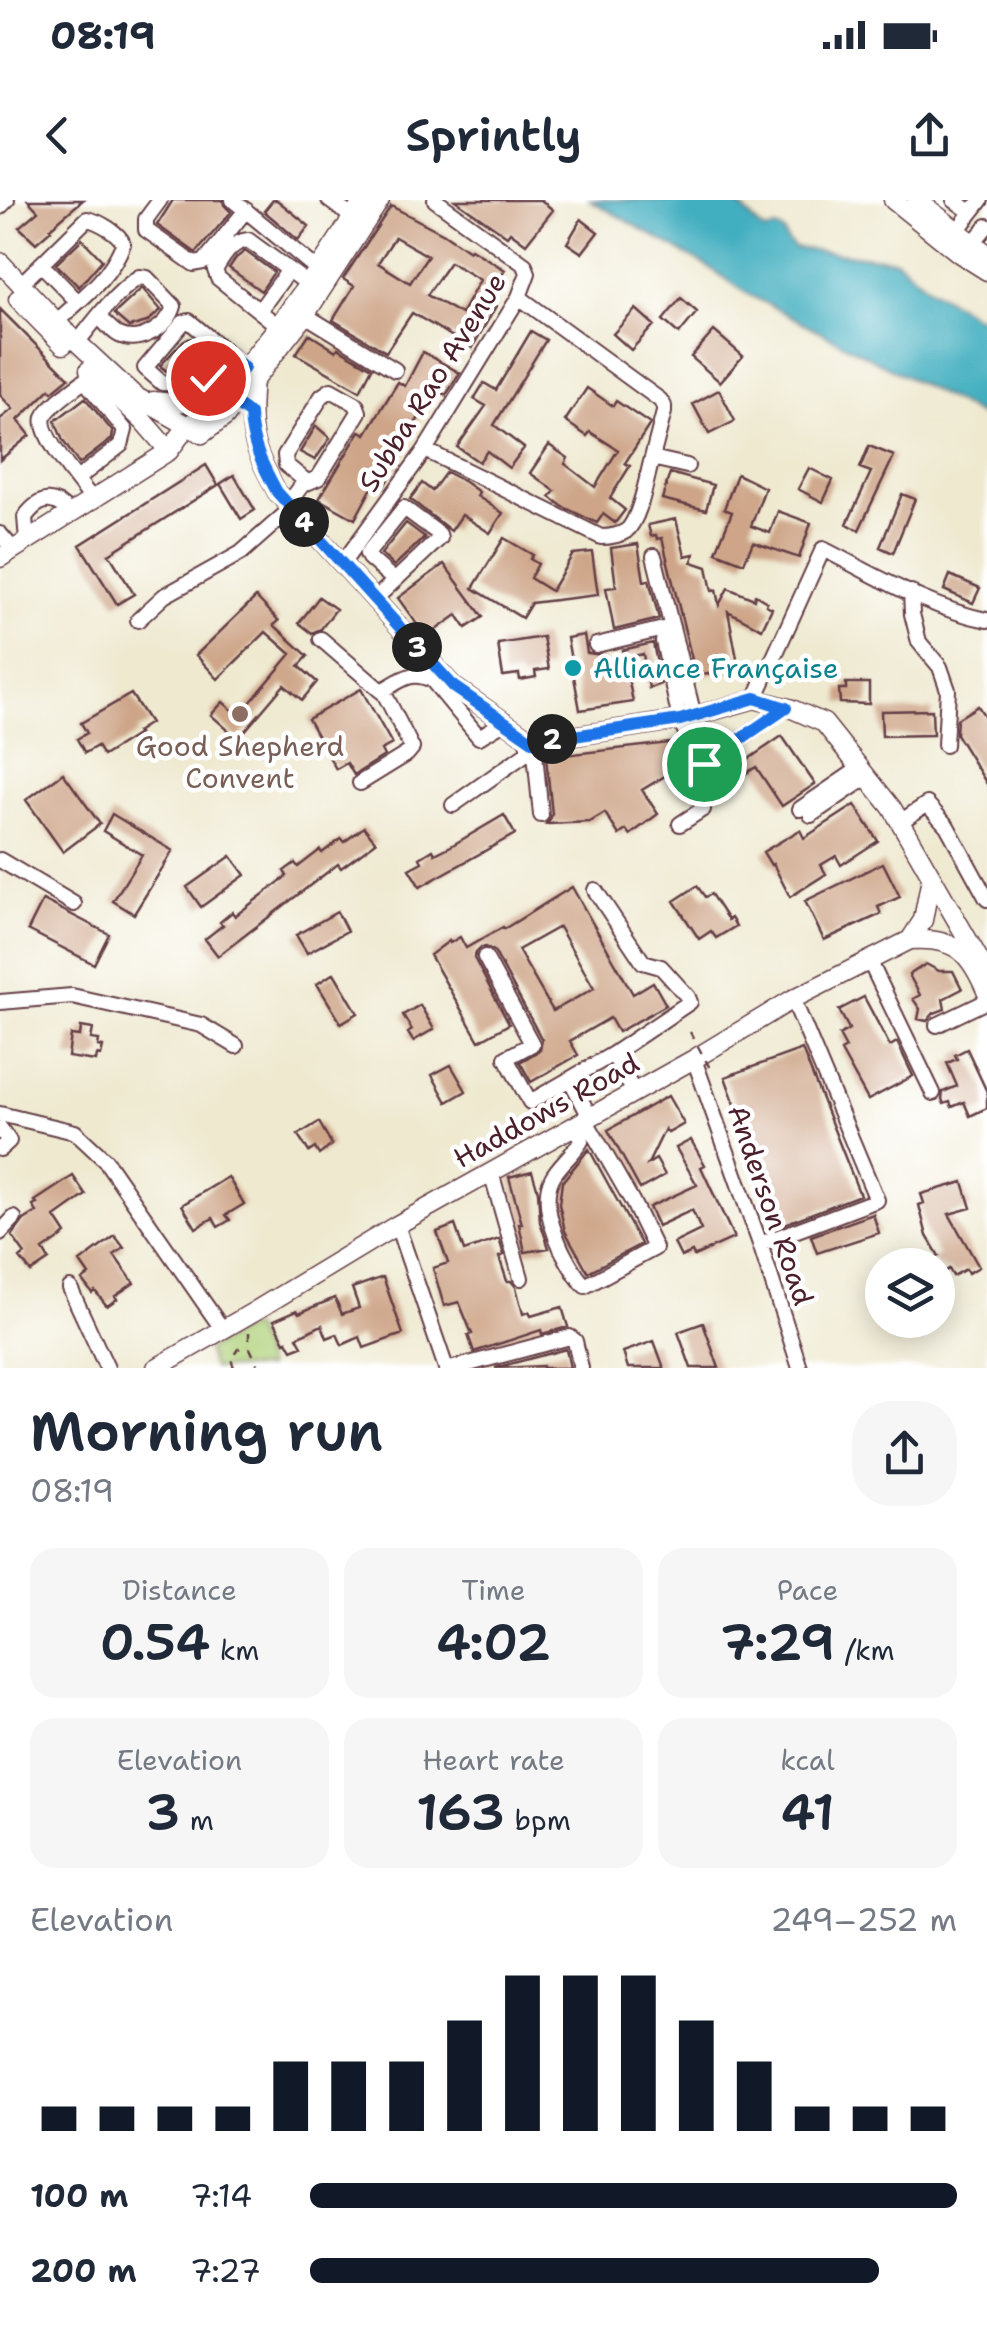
<!DOCTYPE html>
<meta charset="utf-8">
<style>
:root{--surface:#fff;--page:#f6f6f7;--text:#1f2937;--muted:#747a83;--accent:#111827}
body{margin:0;font-family:"Shantell Sans",sans-serif;background:var(--page);color:var(--text);height:100vh;display:flex;flex-direction:column;font-size:38px;white-space:nowrap}
*{box-sizing:border-box;margin:0}
p{font-size:32px;color:var(--muted)}
.icon{flex:none;width:55px;height:55px;fill:none;stroke:currentColor;stroke-width:2;stroke-linecap:round;stroke-linejoin:round}
.map{position:relative;height:1168px;overflow:hidden}
.sheet{display:flex;flex-direction:column;background:var(--surface);flex:1}
.sheet>*{flex:none}
.controls{position:absolute;left:865px;top:1048px;display:grid;gap:20px}
.controls a{display:grid;place-items:center;width:90px;height:90px;border-radius:50%;background:var(--surface);box-shadow:0 5px 25px #0003;font-size:50px}
.pin{position:absolute;display:grid;place-items:center;width:85px;height:85px;color:#fff;margin:-42px;border:5px solid #fff;border-radius:50%;box-shadow:0 2px 10px #0007}
.km{position:absolute;width:50px;height:50px;margin:-25px;border-radius:50%;background:#222;color:#fff;font-size:28px;line-height:50px;text-align:center}
.round{display:grid;place-items:center;flex:none;width:105px;height:105px;border-radius:40px;background:var(--page)}
.headline{display:flex;align-items:center;justify-content:space-between;height:170px;padding:0 30px}
h1{font-size:55px;font-weight:600;line-height:75px}
.metrics{display:grid;grid-template-columns:repeat(3,1fr);gap:15px;height:170px;padding:10px 30px}
.metrics div{display:grid;align-content:center;border-radius:25px;background:var(--page);text-align:center}
.metrics b{font-size:50px;font-weight:600}
.metrics small{font-size:28px;font-weight:400}
.metrics p{font-size:28px}
.chart{height:280px;padding:20px 30px}
.chart p{display:flex;justify-content:space-between}
.chart svg{width:100%;height:180px;margin-top:10px;stroke:var(--accent);stroke-width:6}
ul{padding:0 30px;list-style:none;font-size:32px}
li{display:grid;grid-template-columns:160px 120px 1fr;align-items:center;height:75px}
li i{height:25px;border-radius:12px;background:var(--accent)}
.status{display:flex;justify-content:space-between;align-items:center;height:70px;padding:0 50px;background:var(--surface);direction:ltr}
.status svg{height:28px;fill:currentColor}
header{display:flex;justify-content:space-between;align-items:center;height:130px;padding:0 30px;background:var(--surface);font-size:45px;font-weight:600}
.map>svg:first-child{display:block}
</style>
<div class="status"><b>08:19</b><svg viewBox="0 0 49 12"><path d="M0 12V9h3v3zM5 12V6h3v6zM10 12V3h3v9zM15 12V0h3v12zM26 1h20v11H26zM47 4h2v5h-2z"/></svg></div>
<header><svg class="icon" aria-label="back" viewBox="0 0 24 24"><path d="M15 5l-7 7 7 7"/></svg>Sprintly<svg class="icon" aria-label="share" viewBox="0 0 24 24"><path d="M12 15V3M7 8l5-5 5 5M5 13v7h14v-7"/></svg></header>
<div class="map">
<svg width="987" height="1168" viewBox="0 0 987 1168">
<rect width="100%" height="100%" fill="#fff"/>
<filter id="ink" filterUnits="userSpaceOnUse"><feTurbulence type="fractalNoise" baseFrequency=".01" numOctaves="2"/><feDisplacementMap in="SourceGraphic" scale="20" xChannelSelector="R" yChannelSelector="G"/><feConvolveMatrix kernelMatrix="1 2 1 2 8 2 1 2 1" color-interpolation-filters="sRGB"/></filter>
<filter id="wash" filterUnits="userSpaceOnUse"><feTurbulence type="fractalNoise" baseFrequency=".0048" numOctaves="4" result="noise"/><feDisplacementMap in="SourceGraphic" scale="40" xChannelSelector="R" yChannelSelector="G"/><feGaussianBlur stdDeviation="2.25" result="paint"/><feColorMatrix in="noise" values="0 0 0 0 0 0 0 0 0 0 0 0 0 0 0 0 0 1.4 0 .05"/><feComposite in="paint" operator="in"/></filter>
<g filter="url(#wash)">
<rect width="100%" height="100%" fill="#efe9d0"/>
<path fill="#afd078" stroke="#7c7852" stroke-width="2.5" d="M249,1128L254,1129L267,1168H213L207,1150Z"/>
<path fill="#42afc0" stroke="#466776" stroke-width="2.5" d="M590,0H730C744,6 752,22 765,31L776,28L784,32L787,41L794,48L896,60L928,87L987,123V219L748,94L710,68Z"/>
<g id="blocks">
<path fill="#cea588" fill-rule="evenodd" d="M28,0H83L50,28L51,30L36,43L19,27L38,11Z
M173,0H223L224,5L231,12L196,53L157,25Z
M273,0H277L309,26L298,40L264,11Z
M455,0H541L553,10L526,44L510,32L507,36Z
M391,6L444,34L469,51L471,49L505,70L486,101L496,106L472,148L412,113L386,152L333,120L354,86L343,79ZM395,37L428,56L410,83L378,63ZM450,62L480,80L461,114L427,95Z
M581,19L598,32L582,53L567,43Z
M82,39L102,60L79,87L56,64Z
M245,51L274,72L261,91L229,68L236,58Z
M142,88L161,110L147,122L129,127L114,114Z
M681,98L697,112L679,134L663,120Z
M0,109L69,178L52,192L50,189L18,220L30,235L0,260V219L13,209L0,195Z
M636,109L654,125L631,150L613,134Z
M531,131L546,140L494,225L524,248L509,268L487,251L479,262L457,247L486,206L474,199L484,183L496,190Z
M714,131L743,156L720,182L691,157Z
M309,134L336,151L338,148L372,168L360,191L296,154Z
M192,138L214,156L206,164L196,170L184,172H168L160,166L184,140Z
M423,152L460,173L446,195L437,190L396,253L402,257L382,289L374,284L355,319L319,299L360,231L366,234L398,182L405,186Z
M587,188L613,206L616,201L650,224L625,263L630,266L610,298L625,310L615,323L603,314L597,323L562,306L550,297L555,291L530,273L549,245L568,258L565,264L595,287L618,250L590,232L587,236L565,221Z
M719,190L735,221L709,234L693,204Z
M85,198L113,232L112,239L79,264L63,241L55,221Z
M316,226L330,238L315,260L300,252Z
M869,246L894,256L859,330L847,324L871,272L860,268Z
M206,265L218,285L109,354L134,394L117,404L80,345Z
M809,268L833,280L823,302L798,289Z
M446,272L465,282L479,292L477,296L503,313L490,333L462,315L451,331L410,299L422,283L432,291Z
M670,273L713,285L706,310L662,299Z
M737,274L765,288L751,326L770,333L778,311L811,323L799,358L753,342L744,363L716,352L732,312L724,309Z
M234,275L255,310L241,319L220,284Z
M902,294L915,299L893,353L880,347Z
M676,319L685,356L694,354L692,362L707,367L712,391L716,390L719,405L728,388L754,399L755,395L767,402L766,405L772,408L762,429L728,411L739,469L696,476L662,338L657,339L656,335L651,336L648,325Z
M406,323L425,337L394,366L381,354Z
M504,338L533,355L530,359L538,364L530,378L551,391L573,354L592,352L598,395L531,403L522,418L473,388Z
M638,344L644,381L649,380L659,419L614,430L606,388L616,387L611,348Z
M444,364L483,417L466,428L457,415L426,437L398,398Z
M950,375L980,388L973,403L944,390Z
M256,397L279,421L274,425L308,456L299,466L317,482L302,500L284,485L238,539L211,515L223,502L239,516L291,454L266,432L218,479L196,455Z
M319,397L336,409L321,429L312,433L299,423Z
M584,435L587,453L602,455L605,476L627,472L633,502L580,510L567,438Z
M543,437L549,469L535,471L536,477L520,480L519,474L503,476L498,444Z
M653,443L661,484L649,488L643,454L624,458L622,450Z
M846,483H869V504L840,503L839,489H846Z
M361,489L392,544L381,550L384,556L354,575L347,563L336,569L308,519Z
M131,494L150,523L136,532L138,534L103,556L97,546L85,553L77,539L87,533L81,523Z
M978,506L987,520V584L956,534L957,519Z
M932,510L933,535L882,536L881,511Z
M782,536L815,584L782,606L756,567L723,588L713,571L735,556L740,565Z
M678,542L688,562L642,590L658,614L630,635L626,630L619,635L605,613L590,622L546,624L550,620L552,614L546,557Z
M63,573L100,624L63,652L26,600Z
M855,605L878,641L841,665L836,656L821,665L826,674L790,697L773,664L771,665L763,652L800,630L804,638Z
M112,614L173,651L134,714L113,701L142,655L103,631Z
M504,615L515,634L420,687L409,669L422,662L420,658L433,650L435,654L451,646Z
M364,627L376,642L341,668L338,664L218,756L205,739L223,725L220,722L232,712L235,716L287,676L284,671L295,663L298,667L320,650L322,653L341,639L344,642Z
M231,656L245,675L201,707L187,687Z
M883,663L900,697L878,707L881,714L824,740L805,701Z
M697,686L705,697L711,694L728,720L731,718L736,726L716,738L711,731L699,739L674,701Z
M572,687L633,794L653,782L666,805L618,832L610,818L570,841L578,855L531,882L520,862L540,850L542,840L494,751L486,747H481L476,752L474,758L509,824L479,841L430,755L449,741L450,743L460,737L466,748L503,727L504,729ZM559,727L594,788L553,811L518,750Z
M43,700L109,734L94,764L28,730Z
M337,712L347,731L307,753L296,735Z
M926,764L939,771H953L962,789L943,799L945,809L934,813L927,821L918,819L920,809L913,799L920,795L909,775Z
M334,773L358,813L341,823L317,784Z
M864,797L890,846L897,842L913,876L868,900L841,851L846,848L839,835L849,829L839,810Z
M420,805L434,829L413,841L408,833L412,830L403,815Z
M81,827L93,829L91,839L99,840L98,846L103,847L101,856L97,855L96,861L68,857L71,835L80,836Z
M802,849L860,995L779,1026L725,877Z
M967,849L987,892V908L970,916L964,902L952,907L950,902L944,904L942,899L943,892L957,886L947,863L957,859L955,855Z
M451,865L466,891L447,902L432,875Z
M668,896L684,924L668,933L665,929L648,964L656,959L665,975L640,989L608,930Z
M319,922L332,945L319,955L315,948L309,952L298,935Z
M691,940L705,965L701,967L734,1038L694,1056L692,1052L681,1057L674,1043L701,1030L692,1010L658,1026L649,1007L697,985L676,948Z
M589,949L641,1044L588,1072L565,1031L559,1004L562,982Z
M532,971L538,991L540,1022L549,1048L525,1052L519,1024H522L509,977Z
M73,976L86,995L55,1017L66,1034L43,1050L49,1060L31,1072L20,1058L25,1054L12,1036L24,1020L37,1012L33,1006L37,1004L35,1001Z
M228,977L244,1004L226,1015L230,1020L218,1027L213,1018L196,1028L182,1005Z
M963,982L971,1008L949,1014L979,1067L968,1073L966,1069L953,1076L949,1069L944,1072L941,1066L938,1067L933,1059L939,1056L927,1036L919,1005L924,1003L921,994Z
M873,1014L879,1033L817,1053L811,1036Z
M455,1025L464,1051L499,1039L504,1055L499,1057L507,1081H511L516,1087L523,1114L529,1112L531,1116L562,1107L568,1127L542,1134L541,1130L474,1152L468,1135L472,1134L459,1102L444,1106L433,1068L448,1063L437,1032Z
M115,1036L124,1048L114,1055L134,1083L115,1096L117,1099L107,1106L95,1091L92,1093L82,1080L89,1075L80,1062Z
M383,1077L403,1134L364,1148L360,1137L342,1145L337,1134L327,1138L322,1125L297,1137L302,1146L292,1150L287,1141L285,1142L274,1120L297,1110L299,1113L335,1098L342,1114L359,1108L352,1088Z
M703,1123L719,1168H691L678,1132Z
M654,1141L664,1168H628L623,1152Z
M566,1149L570,1168H543V1166L495,1168Z"/>
</g>
</g>
<g filter="url(#ink)">
<use href="#blocks" fill-opacity="0" stroke="#633d44" stroke-width="2.5"/>
<g fill="none" stroke-linecap="round" stroke-linejoin="round">
<defs>
<path id="minor" d="M160,0L146,19V30L194,64L204,62L246,10
M233,0L318,70
M329,0L352,17
M954,0L971,12
M0,7L7,0
M956,32L981,0
M972,44L987,26
M41,64L78,102
M21,84L87,19C98,21 120,33 123,44C110,78 82,98 56,122
M519,97L660,200L664,206V212L652,258
M259,111L289,70
M305,115L395,170
M278,126L218,78L215,70C224,56 231,42 248,40L308,84
M77,143C95,120 115,93 139,77L147,78L174,106C169,126 140,145 119,135C112,131 104,122 99,117
M229,156C204,183 199,184 162,183L145,168L183,123L189,121L245,168
M425,250L601,337C609,337 618,336 626,331C640,320 647,276 652,258L687,266
M77,279L121,245L125,230L85,181
M92,299C81,284 38,235 44,217C49,205 82,183 93,174
M288,304L302,285L318,278L322,272L359,212L356,204L331,190L322,196L285,255L286,265L307,282
M0,334L13,349
M27,341L25,317C40,297 53,295 70,313
M654,356L694,516
M342,364L425,250L519,97L528,73L525,65L435,0
M911,392L912,414L919,442L940,467L948,490L945,545
M374,400L440,338L439,334L404,308L367,354L369,358L394,380
M138,420L164,396L241,353L292,308
M321,439L381,491C400,482 408,469 432,480L479,537L504,522
M663,441L680,520L698,559
M596,445L672,427
M755,499L823,349C875,375 930,409 987,420
M534,543L541,615
M360,583L407,554L412,548L383,491
M453,605L528,552V538
M800,609L860,568
M811,615L867,577
M900,622L927,604L947,626L987,699
M680,624L703,609C702,596 687,587 689,575L786,507
M0,660L74,704
M595,690L643,762L661,767L688,797L690,802L613,854
M485,757L532,844L506,858L530,902L570,879
M869,760L933,893
M0,802L72,796L201,825L236,846
M937,825L987,801
M694,859L760,1044L800,1168
M0,914L75,932L105,960L223,1130
M590,917L570,879L613,854L634,892
M577,924L581,941C573,955 559,964 552,978C537,1008 565,1064 585,1086L655,1048L632,1001L585,919
M0,928L9,941L0,949
M491,972L521,1078
M397,1025L446,1168
M0,1033L14,1018
M760,1044L877,1000L793,799
M70,1088L107,1168
M454,1168L570,1137L575,1141L581,1168"/>
<path id="major" d="M893,0L960,54L987,71
M917,0L987,54
M0,62L65,131L135,196L202,234L225,217L305,115L380,0
M18,99L63,145
M89,170L143,221L169,251
M253,180C248,235 252,244 277,292L454,487L534,542L680,520L755,499L792,509L824,523L892,608L987,773
M153,201C177,205 198,201 221,195
M0,358L169,251L188,225L201,217L232,184L278,126L318,70L364,0
M910,740C957,737 970,753 987,793
M156,1168L255,1111L397,1025L694,859L793,799L910,740L923,720L931,678"/>
</defs>
<use href="#minor" stroke="#633d44" stroke-width="18"/>
<use href="#major" stroke="#633d44" stroke-width="21"/>
<path stroke="#633d44" stroke-width="2.5" stroke-dasharray="8 8" stroke-linecap="butt" d="M249,1132V1146L259,1168
M234,1168L231,1159L238,1149L248,1146"/>
<use href="#minor" stroke="#fff" stroke-width="14"/>
<use href="#major" stroke="#fff" stroke-width="18"/>
<path stroke="#633d44" stroke-width="2.5" stroke-dasharray="8 8" stroke-linecap="butt" d="M690,832L711,870"/>
</g>
</g>
<g fill="none" stroke-linecap="round" stroke-linejoin="round" filter="url(#ink)">
<defs>
<path id="route" d="M208,178L229,156L244,168L222,194L250,214C251,244 263,266 277,292L454,487L534,542L680,520L755,498L786,508L704,564"/>
</defs>
<use href="#route" stroke="#fff" stroke-width="20"/>
<use href="#route" stroke="#1a73e8" stroke-width="12"/>
</g>
<circle fill="#0f9aa8" stroke="#fff" stroke-width="4" cx="573" cy="468" r="10"/>
<circle fill="#8d6e63" stroke="#fff" stroke-width="4" cx="240" cy="514" r="10"/>
<g text-anchor="middle" stroke-width="9" stroke-linejoin="round" paint-order="stroke">
<g font-size="28" fill="#4a1f2b" stroke="#fff">
<text transform="translate(432 182) rotate(-58)" y="10">Subba Rao Avenue</text>
<text transform="translate(546 910) rotate(-29)" y="10">Haddows Road</text>
<text transform="translate(771 1005) rotate(71)" y="10">Anderson Road</text>
</g>
<g font-size="28" fill="#0d838f" stroke="#fff" text-anchor="start">
<text x="593" y="478">Alliance Française</text>
</g>
<g font-size="28" fill="#785e54" stroke="#fff">
<text x="240" y="556">Good Shepherd<tspan x="240" dy="32">Convent</tspan></text>
</g>
</g>
</svg>
<div class="controls">
<a><svg class="icon" aria-label="layers" viewBox="0 0 24 24"><path d="M12 4l9 5-9 5-9-5zM3 14l9 5 9-5"/></svg></a>
</div>
<div class="pin" style="left:704px;top:564px;background:#1e9e55"><svg class="icon" aria-label="arrive" viewBox="0 0 24 24"><path d="M6 21V4h12l-3 4 3 4H6"/></svg></div>
<div class="pin" style="left:208px;top:178px;background:#d93025"><svg class="icon" aria-label="check" viewBox="0 0 24 24"><path d="M5 12l5 5 9-10"/></svg></div>
<b class="km" style="left:552px;top:539px">2</b>
<b class="km" style="left:417px;top:447px">3</b>
<b class="km" style="left:304px;top:322px">4</b>
</div>
<section class="sheet">
<div class="headline"><div><h1>Morning run</h1><p>08:19</p></div><a class="round"><svg class="icon" aria-label="share" viewBox="0 0 24 24"><path d="M12 15V3M7 8l5-5 5 5M5 13v7h14v-7"/></svg></a></div>
<div class="metrics">
<div><p>Distance</p><b>0.54<small> km</small></b></div>
<div><p>Time</p><b>4:02</b></div>
<div><p>Pace</p><b>7:29<small> /km</small></b></div>
</div>
<div class="metrics">
<div><p>Elevation</p><b>3<small> m</small></b></div>
<div><p>Heart rate</p><b>163<small> bpm</small></b></div>
<div><p>kcal</p><b>41</b></div>
</div>
<div class="chart"><p><span>Elevation</span>249–252 m</p>
<svg viewBox="0 0 160 44" preserveAspectRatio="none"><path d="M5 44V38M15 44V38M25 44V38M35 44V38M45 44V27M55 44V27M65 44V27M75 44V17M85 44V6M95 44V6M105 44V6M115 44V17M125 44V27M135 44V38M145 44V38M155 44V38"/></svg>
</div>
<ul>
<li><b>100 m</b>7:14<i style="width:100%"></i></li>
<li><b>200 m</b>7:27<i style="width:88%"></i></li>
</ul>
</section>
